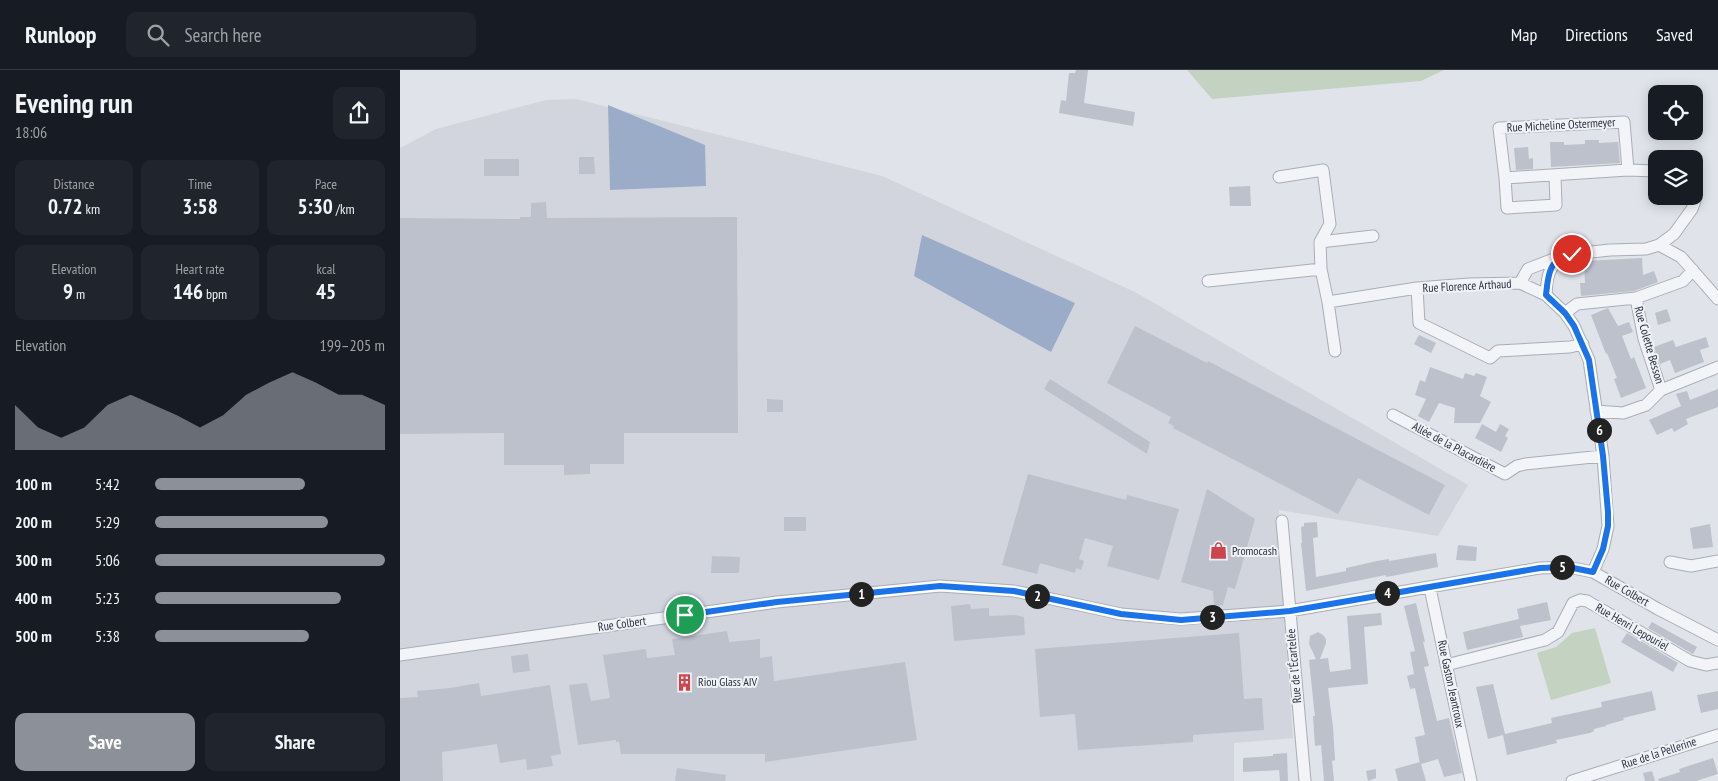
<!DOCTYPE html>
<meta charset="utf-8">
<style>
:root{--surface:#171b24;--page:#20242c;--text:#f1f3f6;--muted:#9ea1a6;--line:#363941;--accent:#8c9099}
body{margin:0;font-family:"PT Sans Narrow",sans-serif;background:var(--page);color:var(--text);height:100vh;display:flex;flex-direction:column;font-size:19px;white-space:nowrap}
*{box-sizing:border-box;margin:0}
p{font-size:16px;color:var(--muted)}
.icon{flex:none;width:28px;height:28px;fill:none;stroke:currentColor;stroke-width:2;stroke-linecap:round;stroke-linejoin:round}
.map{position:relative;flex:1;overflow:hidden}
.panel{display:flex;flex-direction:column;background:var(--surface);width:400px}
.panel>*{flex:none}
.fabs{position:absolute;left:1248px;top:15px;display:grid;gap:10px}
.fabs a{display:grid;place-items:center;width:55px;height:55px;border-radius:10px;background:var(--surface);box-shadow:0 2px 12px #0003;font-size:25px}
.pin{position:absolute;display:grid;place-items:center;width:42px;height:42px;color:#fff;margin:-21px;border:2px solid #fff;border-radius:50%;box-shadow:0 1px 5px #0007}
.km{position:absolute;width:25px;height:25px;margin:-12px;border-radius:50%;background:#222;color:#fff;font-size:14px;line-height:25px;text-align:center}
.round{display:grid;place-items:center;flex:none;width:52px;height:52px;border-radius:10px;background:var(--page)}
.head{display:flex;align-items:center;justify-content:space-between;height:85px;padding:0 15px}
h1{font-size:28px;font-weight:700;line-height:38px}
.metrics{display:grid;grid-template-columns:repeat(3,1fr);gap:8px;height:85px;padding:5px 15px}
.metrics div{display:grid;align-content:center;border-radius:10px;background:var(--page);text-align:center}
.metrics b{font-size:21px;font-weight:700}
.metrics small{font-size:14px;font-weight:400}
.metrics p{font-size:14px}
.chart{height:140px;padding:10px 15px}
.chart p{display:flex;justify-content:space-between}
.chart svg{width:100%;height:90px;margin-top:5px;fill:var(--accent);opacity:.7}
.primary-button{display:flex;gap:10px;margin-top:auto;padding:10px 15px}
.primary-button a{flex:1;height:58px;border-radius:10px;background:var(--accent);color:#fff;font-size:20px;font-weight:700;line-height:58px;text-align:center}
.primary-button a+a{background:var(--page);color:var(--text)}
ul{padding:0 15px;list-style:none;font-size:16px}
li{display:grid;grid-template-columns:80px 60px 1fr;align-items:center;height:38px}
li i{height:12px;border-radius:6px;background:var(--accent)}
header{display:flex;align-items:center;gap:30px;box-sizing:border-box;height:70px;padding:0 25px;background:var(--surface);border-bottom:1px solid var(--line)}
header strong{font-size:24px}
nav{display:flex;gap:28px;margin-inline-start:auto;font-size:18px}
.search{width:350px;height:45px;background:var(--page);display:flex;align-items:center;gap:12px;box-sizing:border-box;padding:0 18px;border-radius:10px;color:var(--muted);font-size:19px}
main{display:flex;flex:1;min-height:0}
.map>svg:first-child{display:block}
</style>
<header>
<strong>Runloop</strong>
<div class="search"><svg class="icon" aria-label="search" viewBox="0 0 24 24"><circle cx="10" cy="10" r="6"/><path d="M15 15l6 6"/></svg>Search here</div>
<nav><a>Map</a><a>Directions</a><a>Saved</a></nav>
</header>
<main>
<section class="panel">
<div class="head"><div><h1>Evening run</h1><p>18:06</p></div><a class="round"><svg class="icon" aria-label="share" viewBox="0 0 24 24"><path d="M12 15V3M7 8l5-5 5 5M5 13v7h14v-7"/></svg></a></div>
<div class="metrics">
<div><p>Distance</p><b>0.72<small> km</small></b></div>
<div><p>Time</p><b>3:58</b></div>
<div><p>Pace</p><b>5:30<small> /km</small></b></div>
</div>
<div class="metrics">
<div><p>Elevation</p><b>9<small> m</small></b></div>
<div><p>Heart rate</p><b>146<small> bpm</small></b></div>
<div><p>kcal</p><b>45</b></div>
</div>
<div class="chart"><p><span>Elevation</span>199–205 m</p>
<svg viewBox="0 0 160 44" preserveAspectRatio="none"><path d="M0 44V22L10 33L20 38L30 33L40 22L50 17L60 22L70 27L80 33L90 27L100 17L110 11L120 6L130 11L140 17L150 17L160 22V44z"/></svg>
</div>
<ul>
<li><b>100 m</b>5:42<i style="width:65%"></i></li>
<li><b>200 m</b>5:29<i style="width:75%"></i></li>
<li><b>300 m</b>5:06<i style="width:100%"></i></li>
<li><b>400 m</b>5:23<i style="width:81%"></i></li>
<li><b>500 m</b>5:38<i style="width:67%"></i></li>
</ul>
<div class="primary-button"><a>Save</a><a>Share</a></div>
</section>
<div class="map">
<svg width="1318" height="711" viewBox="0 0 1318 711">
<rect width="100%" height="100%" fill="#e0e3e9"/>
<path fill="#d2d5de" d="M176,29L482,106L735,222L1068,415L1038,466L879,440L883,526L893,668L834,673V711H0V78L36,59L146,30Z"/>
<path fill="#c4d3c1" d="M787,0H1044L1021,11L812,29Z
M1195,558L1211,613L1151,630L1137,583L1156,577L1172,563Z"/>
<path fill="#9bacc9" d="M208,35L305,75L306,116L210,120Z
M522,165L675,233L651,282L514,206Z"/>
<path fill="#bdc1cc" d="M676,0H688L684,33L735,42L733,56L659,43L661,30L666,31L669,3H675Z
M1185,70H1199V73L1218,72L1220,93L1151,97L1150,72H1164V75L1185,74Z
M1128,77L1129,89L1133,88V99L1116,100L1114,78Z
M179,87H194L195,104H179Z
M84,89H119V106H84Z
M850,116L851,136H830L829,117Z
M146,132L147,148L337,147L338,363H224V394H190V404L164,405V395H104V363L0,364V148L120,149V147H131V133Z
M1242,188L1243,205L1254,201L1258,212L1234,221L1181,226L1180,213H1185L1184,191Z
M1208,238L1218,256L1229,252L1233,262L1222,266L1231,289L1234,287L1246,318L1221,328L1214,309L1217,308L1207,283L1206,284L1191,245Z
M1267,239L1271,251L1258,255L1255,243Z
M735,256L807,293L808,291L1045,415L1029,445L958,408L938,444L773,358L774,356L768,353L771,347L707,313Z
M1019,265L1036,273L1031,283L1014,274Z
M1306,267L1309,277L1300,280L1304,292L1275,303L1270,290L1260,294L1254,277L1273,270L1276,277Z
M1030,297L1063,309L1065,303L1074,306L1076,303L1087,307L1080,326L1091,332L1080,353H1054L1055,338L1039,333L1029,352L1018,346L1026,329L1015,325L1020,310L1025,312Z
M650,309L750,372L747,384L644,319Z
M1318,319V337L1286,349L1288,354L1274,362L1272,358L1257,365L1249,350L1281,336L1276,324L1287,321L1290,330Z
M367,329L383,330V342H367Z
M1082,354L1096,362L1100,354L1109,359L1105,366L1108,368L1101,382L1075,368Z
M628,404L726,430L727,425L779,439L759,510L707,496L713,476L685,468L679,489L684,491L681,500L676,498L675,503L640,493L637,504L602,495Z
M807,419L855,449L835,519L828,517L823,535L814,536L813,521L781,512Z
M384,447H406V461H384Z
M917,452L918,467L913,468L916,507L946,501V498L977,491L989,489V491L1036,483L1038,497L992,506L986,507V505L906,521L901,473H902L901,457L904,456V453Z
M1310,454L1313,477L1293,479L1290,458Z
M1058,475L1077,477L1076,491L1056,490Z
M312,486L340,487L339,503H311Z
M1147,532L1151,550L1120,556L1123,567L1067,580L1063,562L1119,549L1117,539Z
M1016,533L1025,572H1023L1029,596L1024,597L1037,651L1049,648L1062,703L1044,707L1038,689L1021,694L1026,711H998L995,699L1020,692V694L1015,667L1025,665L1015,618L1010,619L1007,606L1014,604L1010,582L1015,581L1004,536Z
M570,534L571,539L589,538V546L615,545L624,547L625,565L554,571L551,536Z
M981,543L982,555L964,557L968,614L928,618L933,657L935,690L932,691L934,711H924L921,675L915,676L913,646H915L914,638L909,590L916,589L909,574L910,566L918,562L923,565L926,569V573L920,589L928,588L930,602L951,599L947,546Z
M1252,552L1297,577L1293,584L1248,558Z
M327,561L329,572L360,569V588L372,586L374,611L505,592L517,670L365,692V684H221L219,672H216V670L178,675L169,615L187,613L191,631L210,628L203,585L246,579L247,588L275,585L272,569Z
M839,563L844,629L862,628L864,660L793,665V672L678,680L675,644L640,647L635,579Z
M1227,563L1278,593L1273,602L1221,572Z
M128,584L130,601L113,603L111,586Z
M79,613L81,626L150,615L161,684L151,686L153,696L127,700L126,689L100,693L97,674L42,682L43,711H0V628L18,627L17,621L50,618Z
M1093,614L1105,664L1152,653L1151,648L1202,637L1201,632L1252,621L1256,640L1223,648L1224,650L1206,655V656L1194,659V661L1190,663L1156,670L1157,673L1107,685L1103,665L1088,669L1076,617Z
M1318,621V639L1301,643L1297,625Z
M887,683L888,711H880L879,700L843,702V688L873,686V684Z
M1313,688L1318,704L1296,711H1259L1258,709L1280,702L1279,699Z
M277,698L326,705L325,711H275Z
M976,699V708L968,711L966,701Z
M1252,701L1255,711H1245L1243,703Z"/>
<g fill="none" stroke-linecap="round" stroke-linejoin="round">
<defs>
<path id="street" d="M1155,106L1156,135L1107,138L1105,108L1228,100L1256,101
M879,107L923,100L930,154L920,172L921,199
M1105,108L1099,58L1224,52L1228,100
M920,172L973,166
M1259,175L1281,187L1318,229
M1293,200L1283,211L1236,228L1244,269L1261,320L1318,297
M808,211L921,199L928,232L1017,218L1069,214L1120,213L1146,225L1165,243L1174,256L1189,290L1203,386L1208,456L1203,479L1193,502
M1120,213L1128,199L1164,185L1210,180L1246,179L1259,175L1274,164L1292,139L1295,131L1290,126
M1017,218L1019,253L1090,288L1098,281L1170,277L1183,274
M1146,225C1147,209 1147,199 1161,188
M928,232L935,281
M1165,243L1177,234L1236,228
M1196,341L1223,343L1246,335L1261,320
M993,345L1105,404L1117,396L1125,394L1203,386
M882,451L905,711
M1270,492L1291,496L1318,491
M1030,518L1071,711
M0,585L377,532L540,516L614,521L721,544L781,549L889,541L1140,498L1168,497L1193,502L1258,539L1318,570
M1046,595L1145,570L1158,562L1173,533L1180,530L1187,531L1290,591L1306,595L1318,593
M1172,711L1318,665"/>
</defs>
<use href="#street" stroke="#a9adb6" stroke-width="13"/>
<use href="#street" stroke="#f3f4f7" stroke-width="11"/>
</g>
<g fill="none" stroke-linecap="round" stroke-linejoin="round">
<defs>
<path id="route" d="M285,545L377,532L540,516L614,521L721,544L781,550L890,541L1140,498L1168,497L1193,502L1203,479L1208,456V442L1203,386L1189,290L1174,256L1165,243L1146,225C1148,205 1149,188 1172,184"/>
</defs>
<use href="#route" stroke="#fff" stroke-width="10"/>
<use href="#route" stroke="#1a73e8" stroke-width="6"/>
</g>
<defs>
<symbol id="shop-bare" viewBox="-9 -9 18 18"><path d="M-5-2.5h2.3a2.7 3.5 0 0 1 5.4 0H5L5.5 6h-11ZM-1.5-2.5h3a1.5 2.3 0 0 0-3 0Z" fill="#cd464b" stroke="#f0f2f6" stroke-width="2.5" paint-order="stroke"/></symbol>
<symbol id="building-bare" viewBox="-9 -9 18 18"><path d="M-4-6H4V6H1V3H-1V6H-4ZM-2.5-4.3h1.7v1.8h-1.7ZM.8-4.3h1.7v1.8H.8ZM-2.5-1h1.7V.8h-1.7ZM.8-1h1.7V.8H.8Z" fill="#cd464b" stroke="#f0f2f6" stroke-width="2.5" paint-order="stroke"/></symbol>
</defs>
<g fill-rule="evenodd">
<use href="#shop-bare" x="806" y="468" width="25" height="25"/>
<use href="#building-bare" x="272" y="600" width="25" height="25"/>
</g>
<g text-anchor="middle" stroke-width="4" stroke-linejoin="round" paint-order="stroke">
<g font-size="12" fill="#292f40" stroke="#f0f2f6">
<text transform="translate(1161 55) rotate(-3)" y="4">Rue Micheline Ostermeyer</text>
<text transform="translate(1067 216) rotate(-3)" y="4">Rue Florence Arthaud</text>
<text transform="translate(1249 275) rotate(74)" y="4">Rue Colette Besson</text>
<text transform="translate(1054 377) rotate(28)" y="4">Allée de la Placardière</text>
<text transform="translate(1227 521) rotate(30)" y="4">Rue Colbert</text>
<text transform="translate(222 554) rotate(-8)" y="4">Rue Colbert</text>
<text transform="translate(1232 557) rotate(30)" y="4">Rue Henri Lepouriel</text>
<text transform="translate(894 596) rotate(-95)" y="4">Rue de l'Écartelée</text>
<text transform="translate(1051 614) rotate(78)" y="4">Rue Gaston Jeantroux</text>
<text transform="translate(1259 683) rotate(-18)" y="4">Rue de la Pellerine</text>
</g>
<g font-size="12" fill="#292f40" stroke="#f0f2f6" text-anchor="start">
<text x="832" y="485">Promocash</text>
<text x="298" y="616">Riou Glass AIV</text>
</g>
</g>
</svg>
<div class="fabs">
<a><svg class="icon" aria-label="locate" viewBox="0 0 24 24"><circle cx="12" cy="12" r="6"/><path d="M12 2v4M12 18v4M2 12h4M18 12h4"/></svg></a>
<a><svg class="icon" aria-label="layers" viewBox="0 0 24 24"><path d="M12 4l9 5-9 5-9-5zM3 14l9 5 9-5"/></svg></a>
</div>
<div class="pin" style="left:285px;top:545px;background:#1e9e55"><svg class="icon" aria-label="arrive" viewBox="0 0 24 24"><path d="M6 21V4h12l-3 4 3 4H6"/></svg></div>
<div class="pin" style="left:1172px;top:184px;background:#d93025"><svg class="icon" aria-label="check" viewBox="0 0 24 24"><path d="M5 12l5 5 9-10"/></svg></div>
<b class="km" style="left:461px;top:524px">1</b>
<b class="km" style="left:637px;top:526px">2</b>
<b class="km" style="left:812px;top:547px">3</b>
<b class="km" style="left:987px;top:523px">4</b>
<b class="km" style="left:1162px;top:497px">5</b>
<b class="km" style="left:1199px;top:360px">6</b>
</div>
</main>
